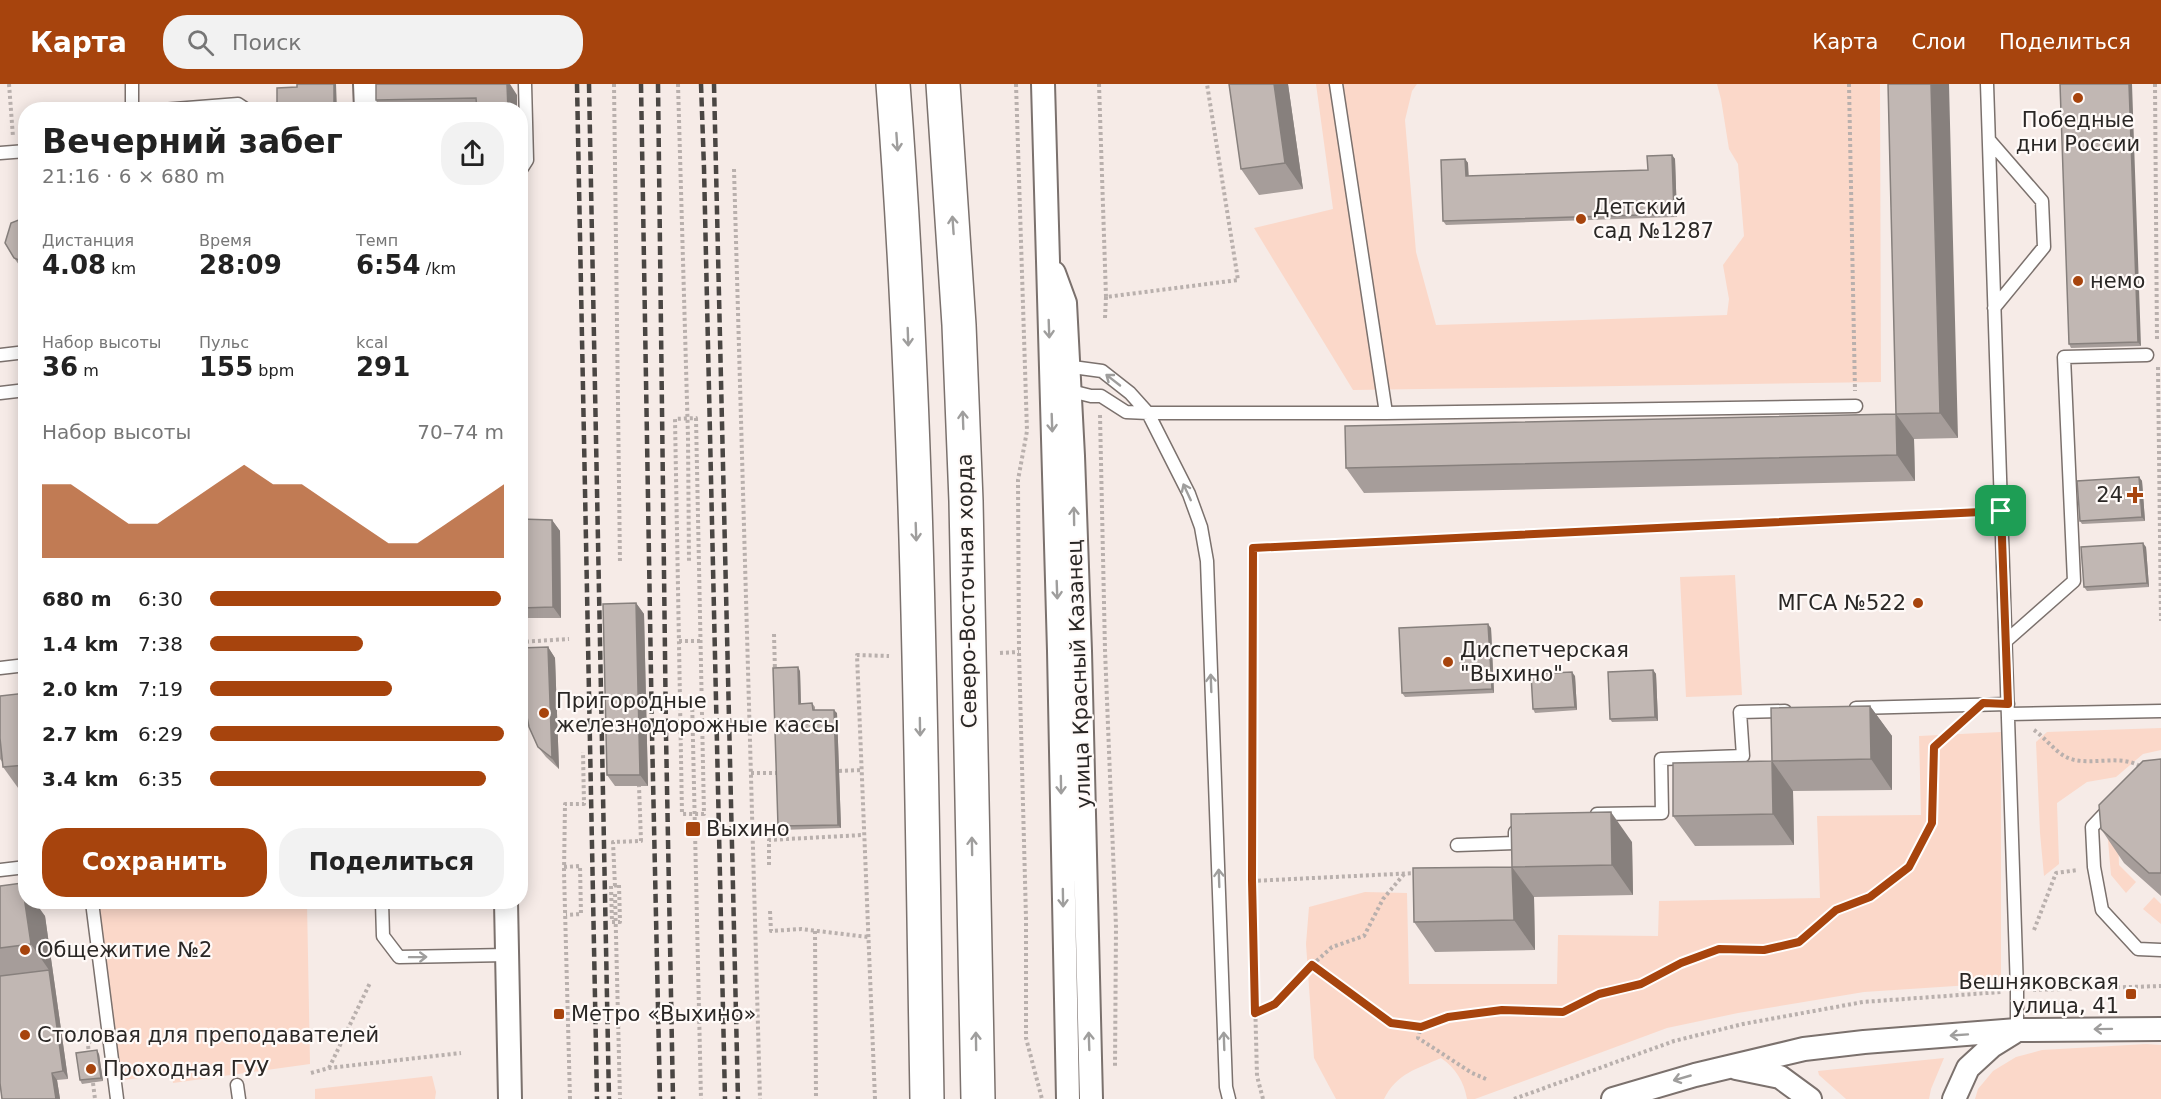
<!DOCTYPE html>
<html lang="ru">
<meta charset="utf-8">
<style>
:root{--surface:#fff;--page:#f2f2f2;--text:#222;--muted:#767676;--accent:#a7440d}
body{margin:0;font-family:"DejaVu Sans",sans-serif;background:var(--page);color:var(--text);height:100vh;display:flex;flex-direction:column;font-size:22px;white-space:nowrap}
*{box-sizing:border-box;margin:0}
p{font-size:20px;color:var(--muted)}
.icon{flex:none;width:33px;height:33px;fill:none;stroke:currentColor;stroke-width:2;stroke-linecap:round;stroke-linejoin:round}
.map{position:relative;flex:1;overflow:hidden}
.sheet{position:absolute;left:18px;top:18px;width:510px;height:807px;display:flex;flex-direction:column;background:var(--surface);border-radius:24px;box-shadow:0 3px 15px #0003}
.sheet>*{flex:none}
.pin{position:absolute;display:grid;place-items:center;width:51px;height:51px;color:#fff;margin:-26px;border-radius:12px;box-shadow:0 3px 9px #0006}
.round{display:grid;place-items:center;flex:none;width:63px;height:63px;border-radius:24px;background:var(--page)}
.head{display:flex;align-items:center;justify-content:space-between;height:102px;padding:0 24px}
h1{font-size:33px;font-weight:700;line-height:45px}
.stats{display:grid;grid-template-columns:repeat(3,1fr);gap:9px;height:102px;padding:6px 24px}
.stats div{display:grid;align-content:center}
.stats b{font-size:26px;font-weight:700}
.stats small{font-size:16px;font-weight:400}
.stats p{font-size:16px}
.chart{height:168px;padding:12px 24px}
.chart p{display:flex;justify-content:space-between}
.chart svg{width:100%;height:108px;margin-top:6px;fill:var(--accent);opacity:.7}
.primary-button{display:flex;gap:12px;margin-top:auto;padding:12px 24px}
.primary-button a{flex:1;height:69px;border-radius:24px;background:var(--accent);color:#fff;font-size:24px;font-weight:700;line-height:69px;text-align:center}
.primary-button a+a{background:var(--page);color:var(--text)}
ul{padding:0 24px;list-style:none;font-size:20px}
li{display:grid;grid-template-columns:96px 72px 1fr;align-items:center;height:45px}
li i{height:15px;border-radius:8px;background:var(--accent)}
header{display:flex;align-items:center;gap:36px;box-sizing:border-box;height:84px;padding:0 30px;background:var(--accent);color:#fff}
header strong{font-size:28px}
nav{display:flex;gap:33px;margin-inline-start:auto;font-size:21px}
.search{width:420px;height:54px;background:var(--page);display:flex;align-items:center;gap:15px;box-sizing:border-box;padding:0 21px;border-radius:24px;color:var(--muted);font-size:22px}
.map>svg:first-child{display:block}
</style>
<header>
<strong>Карта</strong>
<div class="search"><svg class="icon" aria-label="search" viewBox="0 0 24 24"><circle cx="10" cy="10" r="6"/><path d="M15 15l6 6"/></svg>Поиск</div>
<nav><a>Карта</a><a>Слои</a><a>Поделиться</a></nav>
</header>
<div class="map">
<svg width="2161" height="1015" viewBox="0 0 2161 1015">
<rect width="100%" height="100%" fill="#f6ebe7"/>
<path fill="#fbd8c9" d="M1316,0H1417L1412,7L1405,36L1416,168L1436,241L1727,231L1729,215L1723,181L1744,152L1738,80L1729,65L1721,15L1717,0H1880L1881,298L1353,306L1254,144L1333,125Z
M1735,491L1742,611L1686,613L1680,493Z
M2161,644V666L2143,670L2116,693L2087,698L2057,719L2059,780L2044,792L2040,749L2036,658L2047,648Z
M2001,648V899L1864,908L1738,929L1667,944L1475,1015H1467C1464,998 1456,984 1441,974C1417,985 1397,989 1384,1015H1336L1314,974L1306,860L1309,823L1365,808L1407,809L1409,900H1557L1558,851L1658,852L1659,817L1820,814L1817,732L1921,731L1919,652Z
M2107,745L2118,753L2119,781L2136,798L2126,809L2111,791Z
M2154,813L2161,820V840L2143,825Z
M92,818H307L310,980L173,999L172,990L115,997Z
M2146,960L2161,961V1015H1975L1978,1005L1993,987L2016,973L2042,966Z
M1944,974L1931,1005L1929,1015H1846L1819,991L1818,987Z
M432,992L436,1008L435,1015H315V1005Z"/>
<g fill="none" stroke-linecap="round" stroke-linejoin="round">
<defs>
<path id="lane" d="M1336,0L1386,329
M1987,0L2017,906V946
M132,26V0
M162,26L238,20L247,26
M1989,56L2042,117L2044,163L1994,224
M0,69L26,67
M520,87L527,76L525,0
M0,271L26,268
M1065,282L1102,287L1130,309L1148,329L1189,410L1201,443L1207,477L1226,1003L1229,1015
M1067,306L1091,312H1101L1126,328L1148,329H1386L1856,322
M0,309L26,306
M2006,557L2074,497L2064,273L2147,271
M0,584L26,581
M1856,624L2008,620
M2009,630L2161,627
M2110,724L2092,743L2094,783L2102,826L2138,865L2161,866
M1597,730L1662,729L1661,675L1743,672L1740,628L1785,627
M1457,761L1515,759V748
M0,786L26,783
M92,818L117,1015
M382,818L383,852L399,873L507,871
M237,1001L239,1015"/>
<path id="street" d="M365,0L366,26
M1043,0L1059,567L1068,1015
M1054,189L1065,219L1073,372L1080,567L1091,1015
M506,818L510,1015
M1736,984L1780,993L1810,1015
M1613,1015L1695,991L1804,965L1864,958L2017,946L2161,945
M1954,1015L1968,984L1992,962L2013,949"/>
<path id="primary" d="M893,0C919,338 921,677 927,1015
M943,0L959,241L966,417L978,1015"/>
</defs>
<use href="#lane" stroke="#7b716d" stroke-width="15"/>
<use href="#street" stroke="#7b716d" stroke-width="26"/>
<use href="#primary" stroke="#7b716d" stroke-width="36"/>
<path stroke="#b9b0ad" stroke-width="4" stroke-dasharray="3 3" stroke-linecap="butt" d="M9,0L13,53
M614,0L620,480
M678,0L688,353L689,479
M1016,0L1027,347L1018,396L1019,568L1026,834V954L1042,1015
M1099,0L1106,213L1238,196L1207,0
M1849,0L1855,307
M2155,0L2157,257
M734,85L760,1015
M1105,234L1106,213
M2158,283L2161,537
M1100,331L1105,566L1116,843L1115,983
M696,334L704,730H682L675,335Z
M774,550L775,588
M679,557H700
M520,558L569,555
M1000,569L1019,568
M692,613L701,1015
M2034,646C2047,655 2056,670 2071,675C2093,682 2122,669 2143,684
M839,687L860,686
M751,689H778
M769,781V756L863,751
M564,783L580,782L581,830L566,831
M1252,797L1416,789
M619,801L620,838H612L611,802Z
M615,802L613,758L641,757L639,702
M615,810L620,1015
M770,827L771,847L801,845L868,853
M2034,846L2056,789L2078,786
M815,847L816,1015
M1312,881L1332,863L1364,852L1383,815L1405,789
M2033,906L2161,902
M1255,929L1275,920L1312,881L1391,939L1421,943
M89,971L88,961L91,955
M329,984L370,899
M311,989L329,984L461,969
M1486,995L1472,989L1418,954L1421,943L1448,933L1502,926L1563,928L1599,910L1641,900L1681,879L1719,865L1763,866L1799,858L1836,826L1870,813L1909,783L1932,739L1934,663L1963,638
M93,999L95,1015
M570,1015L564,788L565,720H584L583,668
M875,1015L857,571L889,572
M1263,1015L1257,992L1252,797L1253,464L1986,428
M1514,1015L1674,957L1743,940L1863,918L2001,908"/>
<use href="#lane" stroke="#fff" stroke-width="12"/>
<use href="#street" stroke="#fff" stroke-width="22"/>
<use href="#primary" stroke="#fff" stroke-width="33"/>
<path stroke="#4a4643" stroke-width="4.5" stroke-dasharray="9 4.5" stroke-linecap="butt" d="M577,0L597,1015
M589,0L609,1015
M641,0L652,650L660,1015
M658,0L666,651L673,1015
M701,0L704,84L725,1015
M714,0L738,1015"/>
</g>
<path fill="#a69d9a" d="M1229,0H1288L1303,105L1259,111L1241,85Z
M1888,0L1958,354L1914,355L1915,397L1364,409L1346,384L1896,330Z
M2060,0L2141,262L2071,264L2069,260Z
M517,11V26H383L376,16Z
M1672,71L1675,75L1677,133L1446,141L1443,137L1465,75L1468,79V92L1648,86Z
M26,133V187L22,185L14,174Z
M2139,393L2142,397L2145,437L2082,440L2080,437Z
M520,435L552,436L560,447L561,534H520Z
M2146,463L2149,503L2087,507L2084,503Z
M636,519L644,530L648,702H615L607,691Z
M1491,544L1494,609L1405,613L1402,609Z
M548,563L555,574L559,685L546,673L538,663Z
M1653,586L1656,590L1658,637L1612,638L1610,635Z
M800,587L801,620L812,619L815,623V626L837,629L841,744L781,746L778,742Z
M1575,592L1577,626L1535,629L1533,625Z
M26,609V715L3,683V679L0,675V612Z
M1870,622L1892,652V706L1793,707L1794,761L1695,762L1673,732Z
M2161,675V812L2124,779L2101,745Z
M1632,758L1633,811L1534,813L1535,866L1435,868L1414,838L1512,783Z
M22,799L26,804V818L45,832L68,995L57,996L60,1015H2L0,1003V802Z
M99,970L103,997L82,1000L80,996Z"/>
<path fill="#87807d" d="M334,0H336L337,26H334Z
M507,0H510L517,11V26H508Z
M1274,0H1288L1303,105L1285,79Z
M1931,0H1949L1958,354L1940,329Z
M2129,0H2132L2141,262L2138,258Z
M1672,71L1675,75L1677,133L1674,130Z
M1465,75L1468,79L1469,96L1466,92Z
M1896,330L1914,355L1915,397L1897,371Z
M2139,393L2142,397L2145,437L2142,433Z
M552,436L560,447L561,534L553,523Z
M2143,459L2146,463L2149,503L2147,499Z
M636,519L644,530L648,702L640,691Z
M1488,540L1491,544L1494,609L1492,605Z
M548,563L555,574L559,685L552,674Z
M798,583L800,587L801,624L799,620Z
M1653,586L1656,590L1658,637L1655,633Z
M1572,588L1575,592L1577,626L1575,623Z
M1870,622L1892,652V706L1871,675Z
M834,626L837,629L841,744L838,741Z
M1772,677L1793,707L1794,761L1773,730Z
M1611,728L1632,758L1633,811L1612,781Z
M1512,783L1534,813L1535,866L1514,836Z
M22,799L26,804V818H35L45,832L68,995L63,987L49,886L31,860Z
M97,966L99,970L103,997L101,994Z
M52,989L57,996L60,1015H56Z"/>
<path fill="#c1b7b3" stroke="#87807d" stroke-width="1.5" d="M297,0H334V26H277V4L297,3Z
M376,0H507L508,26H477L476,14L376,16Z
M1229,0H1274L1285,79L1241,85Z
M1888,0H1931L1940,329L1896,330Z
M2060,0H2129L2138,258L2069,260Z
M1672,71L1674,130L1443,137L1441,76L1465,75L1466,92L1648,86L1647,72Z
M26,133V179L14,174L5,159L11,139Z
M1896,330L1897,371L1346,384L1345,342Z
M2139,393L2142,433L2080,437L2077,397Z
M520,435L552,436L553,523L520,524Z
M2143,459L2147,499L2084,503L2081,463Z
M636,519L640,691H607L603,520Z
M1488,540L1492,605L1402,609L1399,544Z
M548,563L552,674L538,663L529,643L520,597V564Z
M798,583L799,620L812,619L813,626H834L838,741L778,742L773,584Z
M1653,586L1655,633L1610,635L1608,588Z
M1572,588L1575,623L1533,625L1531,590Z
M26,609V681L3,683L0,654V612Z
M1870,622L1871,675L1772,677L1773,730L1673,732V679L1772,677L1771,624Z
M2161,675V789H2149L2101,745L2099,721L2143,677Z
M1611,728L1612,781L1512,783L1514,836L1414,838L1413,784L1512,783L1511,730Z
M22,799L31,860L0,864V802Z
M49,886L63,987L52,989L56,1015H2L0,999V892Z
M97,966L101,994L80,996L76,969Z"/>
<defs><path id="oneway-shaft" d="M-6 0H5M1.5-3L5.5 0L1.5 3" fill="none" stroke-width="1.6" stroke-linecap="round" stroke-linejoin="round" transform="scale(1.5)"/></defs>
<g stroke="#9f9e9d">
<use href="#oneway-shaft" transform="translate(897 58) rotate(86)"/>
<use href="#oneway-shaft" transform="translate(953 141) rotate(-94)"/>
<use href="#oneway-shaft" transform="translate(1049 245) rotate(88)"/>
<use href="#oneway-shaft" transform="translate(908 253) rotate(88)"/>
<use href="#oneway-shaft" transform="translate(1113 296) rotate(-142)"/>
<use href="#oneway-shaft" transform="translate(963 336) rotate(-92)"/>
<use href="#oneway-shaft" transform="translate(1052 339) rotate(88)"/>
<use href="#oneway-shaft" transform="translate(1187 408) rotate(-115)"/>
<use href="#oneway-shaft" transform="translate(1074 432) rotate(-91)"/>
<use href="#oneway-shaft" transform="translate(916 448) rotate(88)"/>
<use href="#oneway-shaft" transform="translate(1057 506) rotate(88)"/>
<use href="#oneway-shaft" transform="translate(1211 599) rotate(-92)"/>
<use href="#oneway-shaft" transform="translate(920 643) rotate(89)"/>
<use href="#oneway-shaft" transform="translate(1061 701) rotate(89)"/>
<use href="#oneway-shaft" transform="translate(972 762) rotate(-91)"/>
<use href="#oneway-shaft" transform="translate(1219 794) rotate(-92)"/>
<use href="#oneway-shaft" transform="translate(1063 814) rotate(89)"/>
<use href="#oneway-shaft" transform="translate(418 873) rotate(-1)"/>
<use href="#oneway-shaft" transform="translate(2103 945) rotate(179)"/>
<use href="#oneway-shaft" transform="translate(1959 951) rotate(176)"/>
<use href="#oneway-shaft" transform="translate(976 957) rotate(-91)"/>
<use href="#oneway-shaft" transform="translate(1089 957) rotate(-92)"/>
<use href="#oneway-shaft" transform="translate(1224 957) rotate(-92)"/>
<use href="#oneway-shaft" transform="translate(1682 994) rotate(164)"/>
</g>
<g fill="none" stroke-linecap="round" stroke-linejoin="round">
<defs>
<path id="route" d="M2001,427L2008,620L1983,619L1934,663L1932,739L1909,783L1870,813L1836,826L1799,858L1764,866L1719,865L1681,879L1641,900L1599,910L1563,928L1502,926L1448,933L1421,943L1391,939L1312,881L1275,920L1255,929L1252,796L1253,464Z"/>
</defs>
<use href="#route" stroke="#fff" stroke-width="12"/>
<use href="#route" stroke="#a7440d" stroke-width="8"/>
</g>
<g fill="#a7440d" stroke="#fffaf8" stroke-width="2">
<circle cx="2078" cy="14" r="6"/>
<circle cx="1581" cy="135" r="6"/>
<circle cx="2078" cy="197" r="6"/>
<path d="M2132 402h6v6h6v6h-6v6h-6v-6h-6v-6h6z"/>
<circle cx="1918" cy="519" r="6"/>
<circle cx="1448" cy="578" r="6"/>
<circle cx="544" cy="629" r="6"/>
<rect x="685" y="737" width="16" height="16" rx="3"/>
<circle cx="25" cy="866" r="6"/>
<rect x="2125" y="904" width="12" height="12" rx="3"/>
<rect x="553" y="924" width="12" height="12" rx="3"/>
<circle cx="25" cy="951" r="6"/>
<circle cx="91" cy="985" r="6"/>
</g>
<g text-anchor="middle" stroke-width="4.5" stroke-linejoin="round" paint-order="stroke">
<g font-size="21" fill="#2a2725" stroke="#fffaf8" text-anchor="start">
<text x="2078" y="43" text-anchor="middle">Победные<tspan x="2078" dy="24">дни России</tspan></text>
<text x="1593" y="130">Детский<tspan x="1593" dy="24">сад №1287</tspan></text>
<text x="2090" y="204">немо</text>
<text x="2123" y="418" text-anchor="end">24</text>
<text x="1906" y="526" text-anchor="end">МГСА №522</text>
<text x="1460" y="573">Диспетчерская<tspan x="1460" dy="24">"Выхино"</tspan></text>
<text x="556" y="624">Пригородные<tspan x="556" dy="24">железнодорожные кассы</tspan></text>
<text x="706" y="752">Выхино</text>
<text x="37" y="873">Общежитие №2</text>
<text x="2119" y="905" text-anchor="end">Вешняковская<tspan x="2119" dy="24">улица, 41</tspan></text>
<text x="571" y="937">Метро «Выхино»</text>
<text x="37" y="958">Столовая для преподавателей</text>
<text x="103" y="992">Проходная ГУУ</text>
</g>
<g font-size="21" fill="#2a2725" stroke="#fffaf8">
<text transform="translate(967 507) rotate(-91)" y="7">Северо-Восточная хорда</text>
<text transform="translate(1079 590) rotate(-92)" y="7">улица Красный Казанец</text>
</g>
</g>
</svg>
<div class="pin" style="left:2001px;top:427px;background:#1e9e55"><svg class="icon" aria-label="arrive" viewBox="0 0 24 24"><path d="M6 21V4h12l-3 4 3 4H6"/></svg></div>
<section class="sheet">
<div class="head"><div><h1>Вечерний забег</h1><p>21:16 · 6 × 680 m</p></div><a class="round"><svg class="icon" aria-label="share" viewBox="0 0 24 24"><path d="M12 15V3M7 8l5-5 5 5M5 13v7h14v-7"/></svg></a></div>
<div class="stats">
<div><p>Дистанция</p><b>4.08<small> km</small></b></div>
<div><p>Время</p><b>28:09</b></div>
<div><p>Темп</p><b>6:54<small> /km</small></b></div>
</div>
<div class="stats">
<div><p>Набор высоты</p><b>36<small> m</small></b></div>
<div><p>Пульс</p><b>155<small> bpm</small></b></div>
<div><p>kcal</p><b>291</b></div>
</div>
<div class="chart"><p><span>Набор высоты</span>70–74 m</p>
<svg viewBox="0 0 160 44" preserveAspectRatio="none"><path d="M0 44V14L10 14L20 22L30 30L40 30L50 22L60 14L70 6L80 14L90 14L100 22L110 30L120 38L130 38L140 30L150 22L160 14V44z"/></svg>
</div>
<ul>
<li><b>680 m</b>6:30<i style="width:99%"></i></li>
<li><b>1.4 km</b>7:38<i style="width:52%"></i></li>
<li><b>2.0 km</b>7:19<i style="width:62%"></i></li>
<li><b>2.7 km</b>6:29<i style="width:100%"></i></li>
<li><b>3.4 km</b>6:35<i style="width:94%"></i></li>
</ul>
<div class="primary-button"><a>Сохранить</a><a>Поделиться</a></div>
</section>
</div>
